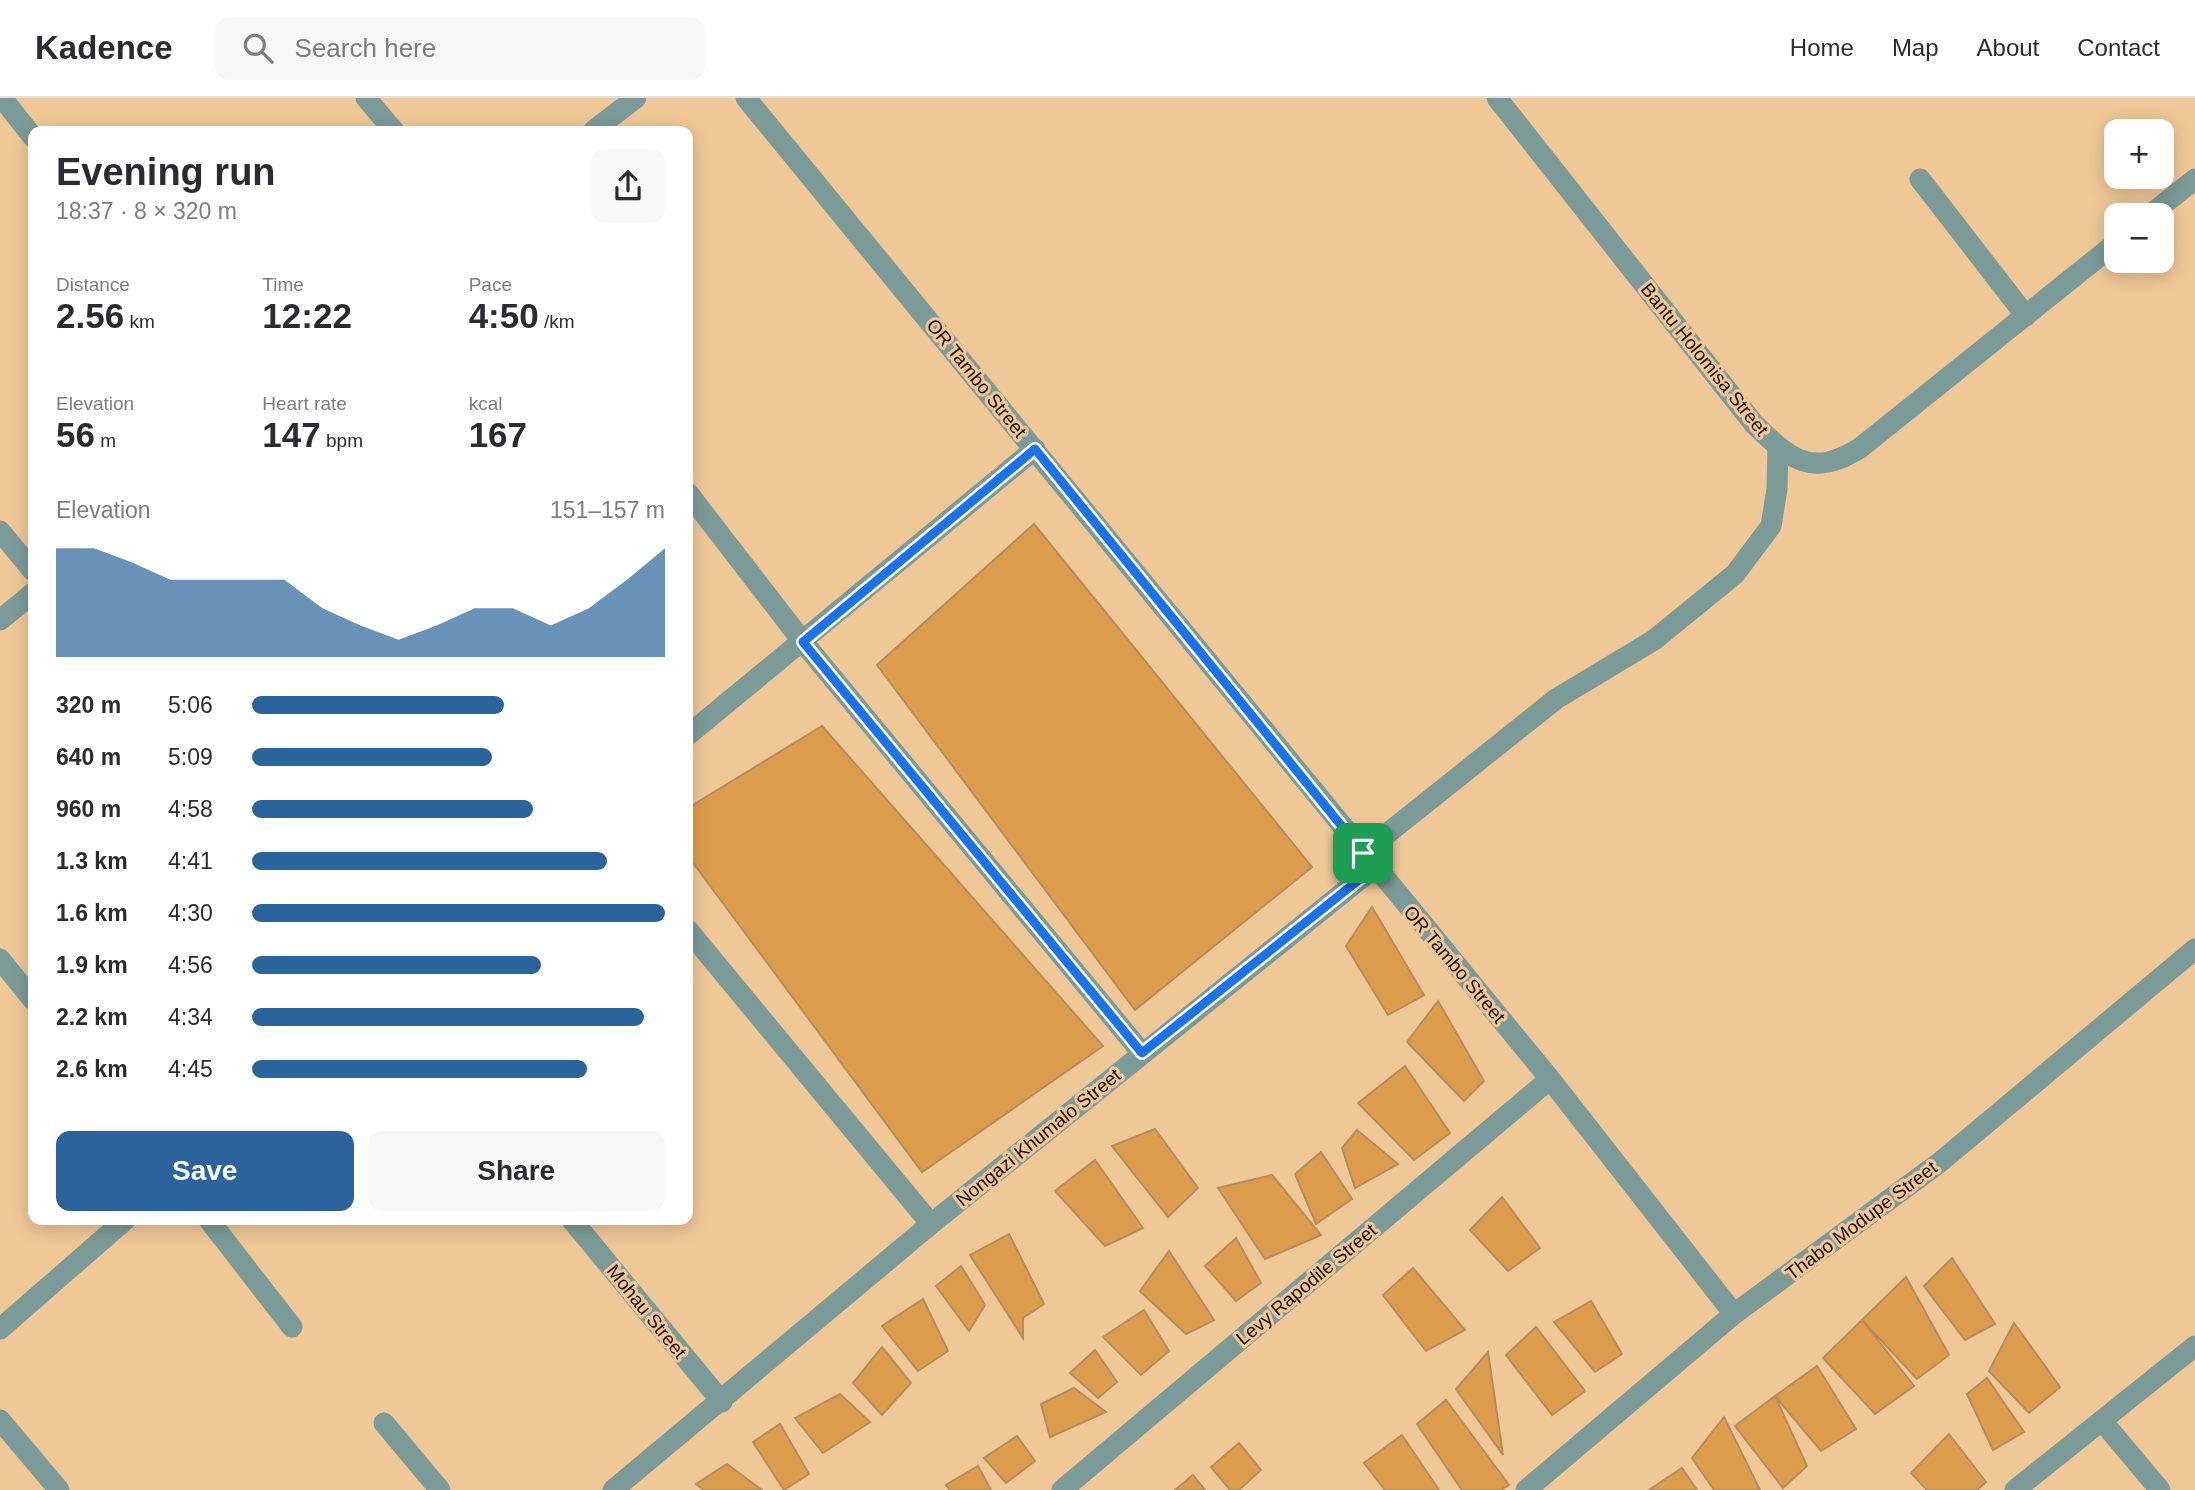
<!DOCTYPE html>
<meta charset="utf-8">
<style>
:root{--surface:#fff;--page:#f7f7f7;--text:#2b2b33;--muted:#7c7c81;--line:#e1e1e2;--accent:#2b649c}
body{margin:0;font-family:Arial,sans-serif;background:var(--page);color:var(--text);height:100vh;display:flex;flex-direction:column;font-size:26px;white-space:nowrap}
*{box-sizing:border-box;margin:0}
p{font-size:23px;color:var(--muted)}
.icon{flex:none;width:38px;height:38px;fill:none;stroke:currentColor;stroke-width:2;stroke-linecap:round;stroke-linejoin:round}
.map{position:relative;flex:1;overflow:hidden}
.side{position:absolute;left:28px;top:28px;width:665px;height:1099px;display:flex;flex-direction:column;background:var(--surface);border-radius:14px;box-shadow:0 4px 18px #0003}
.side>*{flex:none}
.tools{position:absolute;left:2104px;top:21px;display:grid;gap:14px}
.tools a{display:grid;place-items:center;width:70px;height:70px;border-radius:14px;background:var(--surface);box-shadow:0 4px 18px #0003;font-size:35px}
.pin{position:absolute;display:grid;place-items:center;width:60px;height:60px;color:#fff;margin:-30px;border-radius:14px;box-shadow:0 4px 10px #0006}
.round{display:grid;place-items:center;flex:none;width:74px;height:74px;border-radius:14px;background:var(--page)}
.headline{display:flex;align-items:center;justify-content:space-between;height:119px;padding:0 28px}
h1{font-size:38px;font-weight:700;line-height:52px}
.figures{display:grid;grid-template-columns:repeat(3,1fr);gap:10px;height:119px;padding:7px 28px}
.figures div{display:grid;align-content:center}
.figures b{font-size:35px;font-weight:700}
.figures small{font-size:19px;font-weight:400}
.figures p{font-size:19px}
.chart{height:196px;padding:14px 28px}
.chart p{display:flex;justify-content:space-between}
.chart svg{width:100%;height:126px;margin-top:7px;fill:var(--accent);opacity:.7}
.cta{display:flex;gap:14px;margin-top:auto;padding:14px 28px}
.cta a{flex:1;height:80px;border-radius:14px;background:var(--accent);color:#fff;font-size:28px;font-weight:700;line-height:80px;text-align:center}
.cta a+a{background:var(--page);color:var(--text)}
ul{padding:0 28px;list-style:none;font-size:23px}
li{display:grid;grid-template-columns:112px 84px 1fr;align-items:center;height:52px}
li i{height:18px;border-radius:9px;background:var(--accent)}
header{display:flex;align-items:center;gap:42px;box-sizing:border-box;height:98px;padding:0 35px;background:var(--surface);border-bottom:2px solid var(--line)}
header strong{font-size:33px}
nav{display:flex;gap:38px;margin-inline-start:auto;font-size:24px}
.search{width:490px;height:63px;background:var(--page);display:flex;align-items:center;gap:18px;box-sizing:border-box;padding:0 24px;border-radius:14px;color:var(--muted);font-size:26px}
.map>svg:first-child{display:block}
</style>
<header>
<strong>Kadence</strong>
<div class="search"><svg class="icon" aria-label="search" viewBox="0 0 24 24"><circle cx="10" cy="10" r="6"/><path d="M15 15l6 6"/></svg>Search here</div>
<nav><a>Home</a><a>Map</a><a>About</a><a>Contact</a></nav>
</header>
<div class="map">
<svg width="2195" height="1392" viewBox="0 0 2195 1392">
<rect width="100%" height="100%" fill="#f0c797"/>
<path fill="#dd9d4c" stroke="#b48d5f" stroke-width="2" d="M1034,426L1312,769L1135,912L877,567Z
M822,628L1103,948L922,1074L688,758V710Z
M1372,809L1424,897L1388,917L1346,848Z
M1438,903L1484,983L1464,1003L1407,944Z
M1405,968L1450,1035L1414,1062L1358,1005Z
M1155,1031L1198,1090L1168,1119L1112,1048Z
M1357,1032L1398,1066L1355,1090L1342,1050Z
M1321,1054L1352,1101L1316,1126L1295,1076Z
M1095,1062L1143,1130L1105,1148L1055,1093Z
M1272,1077L1321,1137L1265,1161L1218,1090Z
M1502,1099L1540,1150L1508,1173L1470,1132Z
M1009,1136L1044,1206L1023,1220V1240L970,1157Z
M1236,1140L1261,1185L1236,1203L1205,1168Z
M1169,1153L1214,1222L1186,1236L1140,1193Z
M1952,1160L1995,1226L1965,1242L1924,1188Z
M961,1168L985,1207L969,1233L936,1188Z
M1413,1170L1465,1232L1426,1253L1383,1197Z
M1906,1179L1949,1257L1917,1281L1862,1222Z
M923,1201L948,1253L918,1273L882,1228Z
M1591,1203L1622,1256L1595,1274L1554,1224Z
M1144,1212L1169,1253L1141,1277L1103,1239Z
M1862,1222L1914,1288L1875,1316L1823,1260Z
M2014,1225L2060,1289L2029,1315L1989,1273Z
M1536,1229L1585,1293L1552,1317L1506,1257Z
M882,1249L911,1285L882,1317L853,1285Z
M1095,1252L1117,1284L1098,1300L1070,1275Z
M1488,1254L1503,1357L1456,1291Z
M1817,1268L1856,1331L1821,1353L1775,1298Z
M1987,1280L2024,1334L1993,1352L1967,1296Z
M1074,1290L1106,1314L1050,1339L1041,1306Z
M840,1296L870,1324L823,1355L795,1320Z
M1775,1298L1807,1368L1783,1390L1735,1328Z
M1446,1302L1509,1387L1501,1392H1462L1417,1326Z
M1724,1319L1760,1392H1714L1692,1360Z
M780,1326L809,1376L784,1392L753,1344Z
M1949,1336L1986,1384L1977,1392H1927L1911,1375Z
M1402,1337L1439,1392H1385L1364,1365Z
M1017,1338L1035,1363L1006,1385L984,1360Z
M1239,1345L1261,1372L1239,1392H1230L1211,1369Z
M727,1366L762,1392H704L696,1386Z
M978,1368L991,1392H950L946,1387Z
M1682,1370L1697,1392H1649Z
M1193,1377L1205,1392H1175Z"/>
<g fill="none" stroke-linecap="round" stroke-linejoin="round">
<path stroke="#7c9b98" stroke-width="21" d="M2,0L33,39
M366,0L394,33
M746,0L1550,981L1734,1216
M1497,0L1754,326C1791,362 1812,380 1860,350L2116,145
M593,33L636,0
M1920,81L2026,218
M2150,117L2195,81
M688,395L803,544L1142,955
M0,433L33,473
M0,522L33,495
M688,637L1035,351
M1363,755L1556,601L1654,542L1735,476L1771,428L1777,391L1778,349
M688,832L931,1126
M0,861L33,902
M209,1122L292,1229
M572,1122L722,1304
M0,1231L125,1122
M0,1322L59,1392
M2103,1324L2160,1392
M384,1325L440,1392
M613,1392L931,1126L1375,769
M1062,1392L1550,981
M1526,1392L1734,1216L1939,1065L2195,851
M2015,1392L2195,1248"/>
</g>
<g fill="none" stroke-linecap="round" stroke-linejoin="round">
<defs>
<path id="route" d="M1035,351L1375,769L1142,955L803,544Z"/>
</defs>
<use href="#route" stroke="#fff" stroke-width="14"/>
<use href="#route" stroke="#1a73e8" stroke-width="9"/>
</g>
<g text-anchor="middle" stroke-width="6" stroke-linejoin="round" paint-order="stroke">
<g font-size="19" fill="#1e0f01" stroke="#f0c797">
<text transform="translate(1705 261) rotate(51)" y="7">Bantu Holomisa Street</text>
<text transform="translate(977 280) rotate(51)" y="7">OR Tambo Street</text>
<text transform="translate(1455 866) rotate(50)" y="7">OR Tambo Street</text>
<text transform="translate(1038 1039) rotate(-39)" y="7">Nongazi Khumalo Street</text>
<text transform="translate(1861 1122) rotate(-37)" y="7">Thabo Modupe Street</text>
<text transform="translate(1306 1186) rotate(-40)" y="7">Levy Rapodile Street</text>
<text transform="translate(647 1213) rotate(51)" y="7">Mohau Street</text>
</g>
</g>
</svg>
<div class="tools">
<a>+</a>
<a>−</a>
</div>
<div class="pin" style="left:1363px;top:755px;background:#1e9e55"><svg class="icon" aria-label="arrive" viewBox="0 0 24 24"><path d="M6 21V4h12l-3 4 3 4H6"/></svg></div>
<section class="side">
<div class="headline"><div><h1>Evening run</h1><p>18:37 · 8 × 320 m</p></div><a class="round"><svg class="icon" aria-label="share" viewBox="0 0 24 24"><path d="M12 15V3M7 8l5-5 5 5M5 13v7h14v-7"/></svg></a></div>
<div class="figures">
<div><p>Distance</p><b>2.56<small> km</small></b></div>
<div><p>Time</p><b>12:22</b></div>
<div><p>Pace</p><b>4:50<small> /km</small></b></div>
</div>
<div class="figures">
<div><p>Elevation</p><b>56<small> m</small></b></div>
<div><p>Heart rate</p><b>147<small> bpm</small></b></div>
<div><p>kcal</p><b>167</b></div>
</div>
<div class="chart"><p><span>Elevation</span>151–157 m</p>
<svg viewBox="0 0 160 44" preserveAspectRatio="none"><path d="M0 44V6L10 6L20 11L30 17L40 17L50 17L60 17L70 27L80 33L90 38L100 33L110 27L120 27L130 33L140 27L150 17L160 6V44z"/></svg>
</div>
<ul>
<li><b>320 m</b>5:06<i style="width:61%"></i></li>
<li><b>640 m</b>5:09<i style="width:58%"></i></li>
<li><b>960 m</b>4:58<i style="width:68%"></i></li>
<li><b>1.3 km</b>4:41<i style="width:86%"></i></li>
<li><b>1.6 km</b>4:30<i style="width:100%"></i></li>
<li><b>1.9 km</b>4:56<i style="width:70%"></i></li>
<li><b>2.2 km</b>4:34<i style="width:95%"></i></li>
<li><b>2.6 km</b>4:45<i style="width:81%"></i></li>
</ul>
<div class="cta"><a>Save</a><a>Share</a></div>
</section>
</div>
